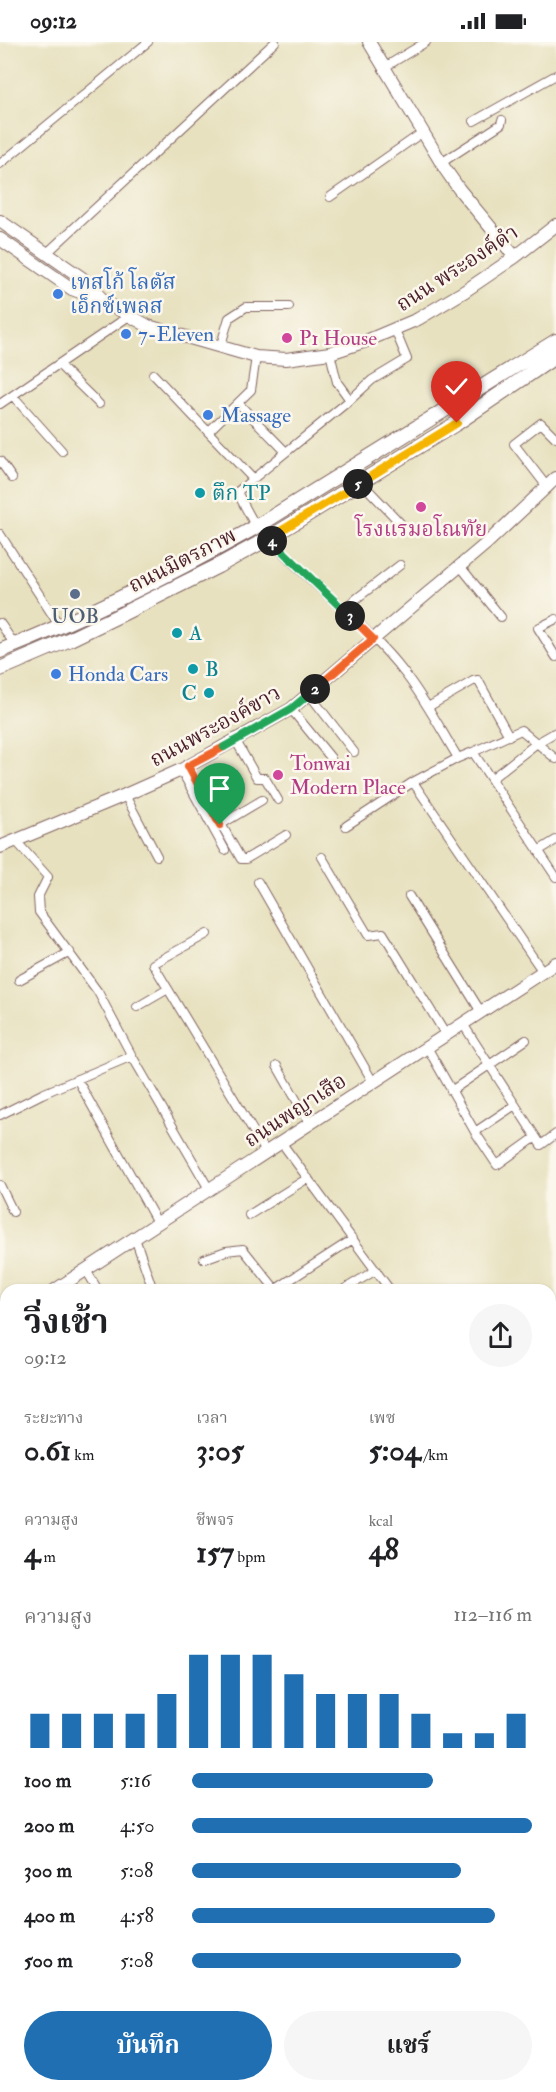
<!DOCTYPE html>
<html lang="th">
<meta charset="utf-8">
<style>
:root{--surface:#fff;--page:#f6f6f6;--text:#202124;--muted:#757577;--accent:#1f6fb2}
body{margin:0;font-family:"IM FELL Double Pica","Noto Serif Thai",serif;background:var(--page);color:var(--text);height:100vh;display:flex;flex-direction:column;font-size:22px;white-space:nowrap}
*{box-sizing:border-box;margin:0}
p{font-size:20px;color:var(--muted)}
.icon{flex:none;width:33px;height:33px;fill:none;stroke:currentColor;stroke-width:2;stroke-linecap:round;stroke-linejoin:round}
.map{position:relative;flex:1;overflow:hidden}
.sheet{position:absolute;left:0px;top:1242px;width:556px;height:808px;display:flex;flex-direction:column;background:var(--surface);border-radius:18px 18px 0 0;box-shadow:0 2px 4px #0004}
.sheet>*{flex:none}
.pin{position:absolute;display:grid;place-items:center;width:51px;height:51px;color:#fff;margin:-62px -26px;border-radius:50% 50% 50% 0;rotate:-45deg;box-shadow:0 0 6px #0007}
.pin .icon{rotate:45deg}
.km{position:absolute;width:30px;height:30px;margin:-15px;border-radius:50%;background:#222;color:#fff;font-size:16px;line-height:30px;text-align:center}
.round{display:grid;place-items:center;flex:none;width:63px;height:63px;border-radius:32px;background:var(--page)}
.head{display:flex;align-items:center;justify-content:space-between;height:102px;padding:0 24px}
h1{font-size:33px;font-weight:700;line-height:45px}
.stats{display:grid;grid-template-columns:repeat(3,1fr);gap:9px;height:102px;padding:6px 24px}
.stats div{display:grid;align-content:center}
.stats b{font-size:30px;font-weight:700}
.stats small{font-size:16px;font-weight:400}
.stats p{font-size:16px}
.chart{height:168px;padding:12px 24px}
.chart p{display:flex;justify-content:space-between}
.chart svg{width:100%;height:108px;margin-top:6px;stroke:var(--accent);stroke-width:6}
.action{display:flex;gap:12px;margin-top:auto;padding:12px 24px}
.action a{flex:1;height:69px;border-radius:36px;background:var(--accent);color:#fff;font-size:24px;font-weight:700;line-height:69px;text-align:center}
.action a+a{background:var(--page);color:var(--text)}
ul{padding:0 24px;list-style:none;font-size:20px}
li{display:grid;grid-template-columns:96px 72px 1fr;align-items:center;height:45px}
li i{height:15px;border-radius:8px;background:var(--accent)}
.status{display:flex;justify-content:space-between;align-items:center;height:42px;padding:0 30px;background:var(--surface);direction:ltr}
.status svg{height:16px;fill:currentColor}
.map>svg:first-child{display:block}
</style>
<div class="status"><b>09:12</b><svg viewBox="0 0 49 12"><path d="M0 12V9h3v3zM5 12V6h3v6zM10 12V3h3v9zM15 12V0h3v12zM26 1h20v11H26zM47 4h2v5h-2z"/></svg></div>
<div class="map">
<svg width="556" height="2050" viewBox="0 0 556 2050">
<rect width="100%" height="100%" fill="#fbf7ec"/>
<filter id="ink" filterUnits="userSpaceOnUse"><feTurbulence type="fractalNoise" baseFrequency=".0167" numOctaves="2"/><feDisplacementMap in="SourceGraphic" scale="12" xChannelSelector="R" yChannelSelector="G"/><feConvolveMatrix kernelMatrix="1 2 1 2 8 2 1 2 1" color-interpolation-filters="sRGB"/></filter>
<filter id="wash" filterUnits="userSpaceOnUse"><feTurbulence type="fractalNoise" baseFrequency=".008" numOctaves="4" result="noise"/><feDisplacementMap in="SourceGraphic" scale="24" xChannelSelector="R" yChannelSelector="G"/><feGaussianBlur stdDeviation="1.35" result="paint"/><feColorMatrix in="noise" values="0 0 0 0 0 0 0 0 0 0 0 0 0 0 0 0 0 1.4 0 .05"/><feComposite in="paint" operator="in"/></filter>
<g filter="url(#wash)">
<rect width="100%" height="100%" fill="#e7e1bf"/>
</g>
<g filter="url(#ink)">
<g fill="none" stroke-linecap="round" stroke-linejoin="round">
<defs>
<path id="street" d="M385,25L426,0
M474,79L556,33
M441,121L495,86L501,82L502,78
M0,122L148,0
M330,155L423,90
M47,211L275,0
M220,306L229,276L246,265H289
M59,323L99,362
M153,332L253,437
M13,354L62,409
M350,358L372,338L407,317L395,288
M238,361L286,410
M0,362L129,274
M208,390L251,348L256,315
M0,419L12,436
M361,440L406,487
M548,446L514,402L541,381L556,396
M256,485L237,450L350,358L337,340L330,311
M0,492L59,583
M269,496C312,544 367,582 406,633C426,659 441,688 458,716L473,710L556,835
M460,524L501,575
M343,567L400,523
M556,577L538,586L556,615
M0,581L15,603
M309,652L354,710
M428,665L473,639L478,638L509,694
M291,667L331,716
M236,699L257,736H265L278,758
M473,710L521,688L556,717
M458,716L413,740L543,930
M188,724L241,817H246L286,793
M181,728L225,808
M491,737L537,701L556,690
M125,753L157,814
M220,783L262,758
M346,784L413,740
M16,799L48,835L38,855L39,870L98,950L132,1014L209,1147
M538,809L556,798
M322,815L368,893L383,891L446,993
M258,840L373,1040
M409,854L481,970
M207,892L153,922L266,1110
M19,938L70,910
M137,965L168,947
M463,982L541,1103L556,1092
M427,1005L475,1090L497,1123L536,1095
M277,1024L310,1082
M77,1037L158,1182
M451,1049L526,998
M0,1073L42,1052L132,1014
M475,1090L515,1063
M281,1100L390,1248
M0,1143L13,1170
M249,1173L308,1136
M135,1196L153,1248
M204,1217L226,1209L243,1207L276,1248
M86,1228L98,1248
M276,1247L353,1197
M343,1248L376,1228
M550,1300L556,1297
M0,1358L6,1368
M550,1465L556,1472
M0,1481L6,1477
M0,1510L6,1506
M0,1641L6,1637
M550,1650L556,1648
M550,1659L556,1670
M0,1691L6,1701
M0,1769L6,1775
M550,1802L556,1811
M550,1827L556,1823
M0,1828L6,1820
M550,1852L556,1861
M0,1866L6,1876
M550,1956L556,1966
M550,2043L554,2050
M500,2044L502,2050
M140,2050V2044"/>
<path id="secondary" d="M369,0L445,127L459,147L515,215
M0,179L82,236L101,256
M0,197L72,247L102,258L148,284L256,315L286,317L330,311L366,299L418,277L465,249L515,215L556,183
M0,805L125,753L181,728L291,667L487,501L556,436
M55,1248L556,921
M0,1283L6,1279"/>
<path id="primary" d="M0,609C87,575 175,530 256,485L556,299
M0,627L68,598L124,571L218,524L269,496L457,381L556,314"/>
</defs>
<use href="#street" stroke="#81635f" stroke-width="10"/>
<use href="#secondary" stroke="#81635f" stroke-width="14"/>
<use href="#primary" stroke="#81635f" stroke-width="16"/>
<use href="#street" stroke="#fff" stroke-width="8"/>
<use href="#secondary" stroke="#fff" stroke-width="12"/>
<use href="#primary" stroke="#fff" stroke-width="14"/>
</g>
</g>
<g fill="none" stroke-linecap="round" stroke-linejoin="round" filter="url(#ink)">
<defs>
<path id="split-1" d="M220,783L188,724L224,705"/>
<path id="split-2" d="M224,705L291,667L315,647"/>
<path id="split-3" d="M315,647L373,597L350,574"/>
<path id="split-4" d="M272,499L350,574"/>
<path id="split-5" d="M272,499L269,496L358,442"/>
<path id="split-6" d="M358,442L457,381"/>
</defs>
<use href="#split-1" stroke="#fff" stroke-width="12"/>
<use href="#split-2" stroke="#fff" stroke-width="12"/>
<use href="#split-3" stroke="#fff" stroke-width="12"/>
<use href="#split-4" stroke="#fff" stroke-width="12"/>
<use href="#split-5" stroke="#fff" stroke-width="12"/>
<use href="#split-6" stroke="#fff" stroke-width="12"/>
<use href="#split-1" stroke="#f0652b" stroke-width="8"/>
<use href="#split-2" stroke="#22a559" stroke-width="8"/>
<use href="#split-3" stroke="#f0652b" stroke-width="8"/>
<use href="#split-4" stroke="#22a559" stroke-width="8"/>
<use href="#split-5" stroke="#f5b400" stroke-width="8"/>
<use href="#split-6" stroke="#f5b400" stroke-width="8"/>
</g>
<g fill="#3f7fe0" stroke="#fbf7ec" stroke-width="2">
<circle cx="58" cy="252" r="6"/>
<circle cx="126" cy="292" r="6"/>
<circle cx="208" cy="373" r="6"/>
<circle cx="56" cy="632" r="6"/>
</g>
<g fill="#d1479c" stroke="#fbf7ec" stroke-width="2">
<circle cx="287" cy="296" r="6"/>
<circle cx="421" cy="465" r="6"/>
<circle cx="278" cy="733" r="6"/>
</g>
<g fill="#0f9aa8" stroke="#fbf7ec" stroke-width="2">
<circle cx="200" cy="451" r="6"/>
<circle cx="177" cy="591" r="6"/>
<circle cx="193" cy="627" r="6"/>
<circle cx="209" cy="651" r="6"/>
</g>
<circle fill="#5c6f8a" stroke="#fbf7ec" stroke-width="2" cx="75" cy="552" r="6"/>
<g text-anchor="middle" stroke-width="5" stroke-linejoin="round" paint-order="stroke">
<g font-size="21" fill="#4a1f2b" stroke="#fbf7ec">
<text transform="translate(457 226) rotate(-33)" y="7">ถนน พระองค์ดำ</text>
<text transform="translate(182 518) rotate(-27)" y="7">ถนนมิตรภาพ</text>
<text transform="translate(215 684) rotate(-29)" y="7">ถนนพระองค์ขาว</text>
<text transform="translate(295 1068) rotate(-33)" y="7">ถนนพญาเสือ</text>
</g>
<g font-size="21" fill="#366cbe" stroke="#fbf7ec" text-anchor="start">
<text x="70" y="247">เทสโก้ โลตัส<tspan x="70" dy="24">เอ็กซ์เพลส</tspan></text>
<text x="138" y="299">7-Eleven</text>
<text x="220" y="380">Massage</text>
<text x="68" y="639">Honda Cars</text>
</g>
<g font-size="21" fill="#b23c85" stroke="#fbf7ec" text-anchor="start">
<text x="299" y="303">P1 House</text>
<text x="421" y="494" text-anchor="middle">โรงแรมอโณทัย</text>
<text x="290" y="728">Tonwai<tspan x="290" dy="24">Modern Place</tspan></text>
</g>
<g font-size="21" fill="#0d838f" stroke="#fbf7ec" text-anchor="start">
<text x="212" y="458">ตึก TP</text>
<text x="189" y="598">A</text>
<text x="205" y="634">B</text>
<text x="197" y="658" text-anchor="end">C</text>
</g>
<g font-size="21" fill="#4e5e75" stroke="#fbf7ec">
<text x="75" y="581">UOB</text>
</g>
</g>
</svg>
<div class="pin" style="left:220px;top:783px;background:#1e9e55"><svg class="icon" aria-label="arrive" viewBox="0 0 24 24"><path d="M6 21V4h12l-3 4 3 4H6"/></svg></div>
<div class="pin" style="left:457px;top:381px;background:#d93025"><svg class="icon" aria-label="check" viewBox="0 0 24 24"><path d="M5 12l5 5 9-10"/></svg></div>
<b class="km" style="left:315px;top:647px">2</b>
<b class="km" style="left:350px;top:574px">3</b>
<b class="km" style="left:272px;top:499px">4</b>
<b class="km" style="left:358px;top:442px">5</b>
<section class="sheet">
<div class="head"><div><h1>วิ่งเช้า</h1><p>09:12</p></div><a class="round"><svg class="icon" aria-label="share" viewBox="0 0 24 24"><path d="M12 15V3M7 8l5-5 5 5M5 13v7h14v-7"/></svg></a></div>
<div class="stats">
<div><p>ระยะทาง</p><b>0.61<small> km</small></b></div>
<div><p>เวลา</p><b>3:05</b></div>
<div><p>เพซ</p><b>5:04<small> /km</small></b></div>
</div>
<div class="stats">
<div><p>ความสูง</p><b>4<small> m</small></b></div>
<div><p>ชีพจร</p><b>157<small> bpm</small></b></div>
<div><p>kcal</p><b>48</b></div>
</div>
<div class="chart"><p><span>ความสูง</span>112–116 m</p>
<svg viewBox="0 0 160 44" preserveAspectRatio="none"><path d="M5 44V30M15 44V30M25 44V30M35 44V30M45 44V22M55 44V6M65 44V6M75 44V6M85 44V14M95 44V22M105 44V22M115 44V22M125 44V30M135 44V38M145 44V38M155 44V30"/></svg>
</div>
<ul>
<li><b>100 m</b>5:16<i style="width:71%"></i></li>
<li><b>200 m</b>4:50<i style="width:100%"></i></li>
<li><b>300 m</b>5:08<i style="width:79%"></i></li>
<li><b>400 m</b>4:58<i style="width:89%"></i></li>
<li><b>500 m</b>5:08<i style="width:79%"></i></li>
</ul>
<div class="action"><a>บันทึก</a><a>แชร์</a></div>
</section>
</div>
